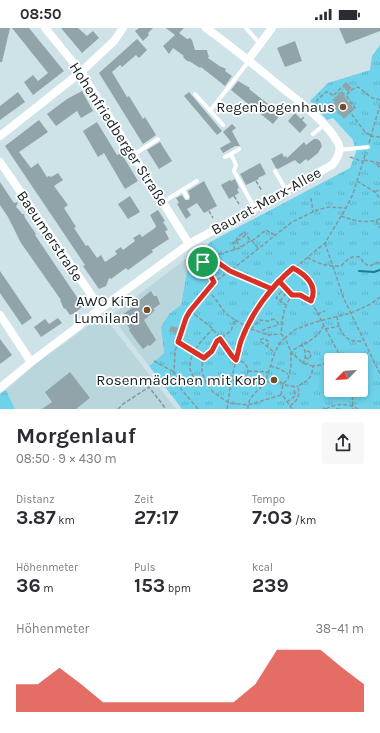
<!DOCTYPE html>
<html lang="de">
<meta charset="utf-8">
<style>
:root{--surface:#fff;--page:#f7f7f7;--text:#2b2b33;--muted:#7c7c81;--accent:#d93025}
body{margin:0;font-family:Karla,sans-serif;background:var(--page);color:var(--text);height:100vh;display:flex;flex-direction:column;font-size:15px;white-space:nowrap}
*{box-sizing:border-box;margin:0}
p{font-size:13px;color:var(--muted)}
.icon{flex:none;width:22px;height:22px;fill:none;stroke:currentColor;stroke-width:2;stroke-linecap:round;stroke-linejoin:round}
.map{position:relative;height:381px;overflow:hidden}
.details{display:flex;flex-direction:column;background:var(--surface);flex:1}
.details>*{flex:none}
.needle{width:26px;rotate:246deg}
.tools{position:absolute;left:324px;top:325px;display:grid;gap:8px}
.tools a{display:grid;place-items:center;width:44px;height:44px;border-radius:4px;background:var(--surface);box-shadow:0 2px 6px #0003;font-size:20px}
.pin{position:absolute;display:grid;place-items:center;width:34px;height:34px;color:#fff;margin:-17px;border:2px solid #fff;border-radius:50%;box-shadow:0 1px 4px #0007}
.round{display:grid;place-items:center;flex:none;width:42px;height:42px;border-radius:4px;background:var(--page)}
.overview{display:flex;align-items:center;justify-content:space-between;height:68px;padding:0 16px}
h1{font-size:22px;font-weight:700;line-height:30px}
.figures{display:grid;grid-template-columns:repeat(3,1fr);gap:6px;height:68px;padding:4px 16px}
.figures div{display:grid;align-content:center}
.figures b{font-size:20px;font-weight:700}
.figures small{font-size:11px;font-weight:400}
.figures p{font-size:11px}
.chart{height:112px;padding:8px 16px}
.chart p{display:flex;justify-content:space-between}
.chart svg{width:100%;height:72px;margin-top:4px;fill:var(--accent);opacity:.7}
.status{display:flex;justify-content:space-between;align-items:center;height:28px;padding:0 20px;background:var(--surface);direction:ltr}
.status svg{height:11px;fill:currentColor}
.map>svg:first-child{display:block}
</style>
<div class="status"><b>08:50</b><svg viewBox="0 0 49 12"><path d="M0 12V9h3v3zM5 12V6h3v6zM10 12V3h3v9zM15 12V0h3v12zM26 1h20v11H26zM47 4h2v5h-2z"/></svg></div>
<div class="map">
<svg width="380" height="381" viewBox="0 0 380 381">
<defs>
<pattern id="park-tufts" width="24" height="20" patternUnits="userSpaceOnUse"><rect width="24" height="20" fill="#6dd2ea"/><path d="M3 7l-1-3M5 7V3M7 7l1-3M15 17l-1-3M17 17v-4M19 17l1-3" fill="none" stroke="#5eb4c8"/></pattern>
</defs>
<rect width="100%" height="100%" fill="#cee3e8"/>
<path fill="#bad6dd" d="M188,229L189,232L181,277L169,286L161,299L164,325L149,338L111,288Z
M103,287L176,381H15L6,362L38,334Z"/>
<path fill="url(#park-tufts)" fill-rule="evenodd" d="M380,17V381H182L149,338L164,325L161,299L169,286L181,277L189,232L205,221L210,214L350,140L356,124L353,112L333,90L327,92L310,73L328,55L370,42L372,28ZM331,332H361V362H331Z
M6,362L15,381H0V366Z"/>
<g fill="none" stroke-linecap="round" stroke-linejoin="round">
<path stroke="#207c8f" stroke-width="2" d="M359,243L374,244L380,242"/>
</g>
<path fill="#91a4a9" d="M0,0H10L2,34H0Z
M12,0H29L64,43L33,67L24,54L33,47L38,53L48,45Z
M61,0H78L87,8L93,3L99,10L82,25Z
M139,0H153L148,5L149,7L143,13L135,3Z
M166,0H184L179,5L187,11L190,10L192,12L195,22H207L208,27L209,28L208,30L221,39H222L226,41L225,43L232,48L225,58L201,39L200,40L189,33V34L186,32L183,29L184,28L173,20L169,26L163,18L175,7Z
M339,0H380V3L346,16Z
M137,11L147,22L139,30L136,27L122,39L120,37L112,44L127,69L129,68L143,91L145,89L156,107L143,116L99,45Z
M295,13L302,33L285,39L277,20Z
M238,53L250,60L249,61L281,86L273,96L231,62Z
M346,54L352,60L348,64L342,58Z
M82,63L93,83L81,90L77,83L56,98L47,86L67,71Z
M342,63L345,67L344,68L354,81L344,91L332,77L335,74L332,72Z
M18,64L25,74L0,92V78Z
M189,64L222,103L217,107L184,68Z
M295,85L307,97L300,105L288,93Z
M39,92L48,104L19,124L31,140L38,135L47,149L49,148L51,149L58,145L63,152L54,158L68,177L64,180L76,199L74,200L86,218L88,217L97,230L101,227L105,234L117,226L115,223L121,219L123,222L135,213L133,210L140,206L142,209L155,200L156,198L150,187L158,182L165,193L163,194L168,202L165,203L169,211L152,222L153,224L128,242L126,240L111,251L109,250L106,258L99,261L83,238L85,237L5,118Z
M97,94L117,127L121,125L138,153L125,161L104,125L98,129L83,103Z
M232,96L236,100L232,103L240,118H235L223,125L220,120L231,114L223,104Z
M314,111H317L320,113L322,118L318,125L308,133L306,131L300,136L298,135L295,132L278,141L276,140L271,131L282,125L284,129L286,128L287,130L304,114L306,117Z
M160,114L172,133L159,141L147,122Z
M260,135L266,146L258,150L259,151L246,157L240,146Z
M235,151L239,160L237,161L239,165L229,171L221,157L230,152L231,153Z
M204,153L217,178L204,185L197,175L187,181L191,187L186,191L177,176L179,175L176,170L182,167L185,172H189L190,169L188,163Z
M0,154L14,175L18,174L16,179L20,183L22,186H24L25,190L36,206L35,207L83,278L75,285L70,287L65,280L64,281L60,272H61L21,215L8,189L0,177Z
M130,168L140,184L128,191L118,176Z
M204,223L207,229L193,238L189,232Z
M0,243L32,290L22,297L0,265Z
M151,263L154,268H157L160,276L153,281L155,282L150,287L144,292L156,312L150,318L148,317L143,321L135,311L129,302L130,301L122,290V287L133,279L132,278Z
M58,290L62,295L41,309L34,299L45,291L49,296Z
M171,298L179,300L177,306L169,303Z
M0,311L12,327L0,336Z
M70,344L90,370L76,381H42L52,374L45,364Z"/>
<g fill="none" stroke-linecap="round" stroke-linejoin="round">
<path stroke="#87979b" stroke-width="1.5" stroke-dasharray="4 2" stroke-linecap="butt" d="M323,84L317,76V72L326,64H329L333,68L341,60L343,62
M301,92L305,88
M370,107L365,104L350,84L355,80L346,67L353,61L358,59L372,70L380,72
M370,108L380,109
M369,115L380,77
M350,129L364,134
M364,132L380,135
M377,136L380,140
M256,153L262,163
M357,153L375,164L380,171
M375,164L380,161
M234,168L239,176
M311,170L313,184
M209,183L213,190
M341,188C354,193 367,196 380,191
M376,193L380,200
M236,213L237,210L244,204L250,212
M236,213L241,219
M252,213L266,202L275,207
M325,215L344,271L380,346
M193,222L203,234L214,254
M235,222L233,215L246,207
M210,229L230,243L272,261
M307,229C320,237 326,238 341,238C347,232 351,227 360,229L364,235L369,238L380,234
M203,234L210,229L240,220L251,212L258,220
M293,240C306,247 318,258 311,273
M279,253L292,267
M285,259L276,270L286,277
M207,263L214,269L225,285L235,292L231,303L217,313L212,323L204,330L202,337V345L207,356L213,364L229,375L248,377L281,367L284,369L292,381
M280,273L285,267L282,262
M190,283L211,299C223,313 228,328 245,335L248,341L247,348L235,353L225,348L207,356L195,352C193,348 190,343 190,340C189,325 203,311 213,301
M317,286L325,283
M337,288C339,306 346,315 364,313
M235,292L251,301L268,307L281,306
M251,301L260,292L268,293L274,291L278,295V297L267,300L260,304
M325,301L339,298
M179,314L204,330
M301,316C306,323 307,327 303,335
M267,319L269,314L264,310L260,312V313L275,325
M305,330L310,331L311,325L306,322
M333,332L338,329L340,332
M154,333L174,344
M270,338L280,341L288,346
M313,338L303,335L291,324C304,313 315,315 323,298
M248,343L268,344
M275,350C282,357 289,359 298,358
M265,353L268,354L274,351
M352,362L353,381
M281,367L283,356L288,351L291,339V324L285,310L296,301L316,294L351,285L369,277L380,269
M287,374L295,368L294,358
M290,378C298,372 300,368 298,358C309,352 312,350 313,338L321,337L331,333
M118,381L123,376L149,359L166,381
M198,381L181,361L174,344L175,323L186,290L190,283L214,254L230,243L292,194L317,182L329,179L346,180
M227,381L232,348L241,314L247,299L262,275L279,253L325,215L346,180L353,166L366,124
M248,381C247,369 258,364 264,355C272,341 271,322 285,310L281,306C283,289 282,282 292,267H300L311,273L338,324V329
M323,381L324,380L325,381
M326,381C336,375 348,375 358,381
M336,381H340"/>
<path stroke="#fff" stroke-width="4" d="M246,0L260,16
M195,66L223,97
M210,83L249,33
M313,106L324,97
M339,122L368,119
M231,126L239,121
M133,127L158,111
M225,129L231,126L236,137L234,143L254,179
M275,143L286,162
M183,162L187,169
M163,174L197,153"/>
<path stroke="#fff" stroke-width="8" d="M45,0L81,44L189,216
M248,32L272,0
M0,108L81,44L114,13L123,0
M0,134L101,281
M0,287L31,334
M0,360L35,331L80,297L81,295L189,216L332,137C337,131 342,122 338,115C327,94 299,73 281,59C257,39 232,19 206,0"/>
</g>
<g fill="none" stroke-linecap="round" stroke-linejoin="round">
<defs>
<path id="route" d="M203,234L214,254L190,283L186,290L178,314L204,330L212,323L217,313L220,311L232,328L236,332C238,326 239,319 241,313C251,285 271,259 293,240C306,247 318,258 311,273L300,267H292L279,253L272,261L230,243L210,229L203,234"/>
</defs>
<use href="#route" stroke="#fff" stroke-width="8"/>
<use href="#route" stroke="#d93025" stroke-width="5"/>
</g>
<g fill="#724e28" stroke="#fff" stroke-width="1.5">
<circle cx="343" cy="79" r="4"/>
<circle cx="147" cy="282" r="4"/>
<circle cx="274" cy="352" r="4"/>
</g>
<g text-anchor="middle" stroke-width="3.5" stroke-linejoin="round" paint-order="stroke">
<g font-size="15" fill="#171e20" stroke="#fff" text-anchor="end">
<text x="335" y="84">Regenbogenhaus</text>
<text x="139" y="278">AWO KiTa<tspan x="139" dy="17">Lumiland</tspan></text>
<text x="266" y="357">Rosenmädchen mit Korb</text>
</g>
<g font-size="15" fill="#171e20" stroke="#fff">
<text transform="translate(119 106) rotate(57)" y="5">Hohenfriedberger Straße</text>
<text transform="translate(266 173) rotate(-29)" y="5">Baurat-Marx-Allee</text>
<text transform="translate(50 208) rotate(56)" y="5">Baeumerstraße</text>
</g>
</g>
</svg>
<div class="tools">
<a><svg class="needle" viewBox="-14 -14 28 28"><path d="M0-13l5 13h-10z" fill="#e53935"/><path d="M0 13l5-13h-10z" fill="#7c7c81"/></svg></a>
</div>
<div class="pin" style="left:203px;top:234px;background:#1e9e55"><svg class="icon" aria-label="arrive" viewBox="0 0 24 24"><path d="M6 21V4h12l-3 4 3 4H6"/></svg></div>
</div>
<section class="details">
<div class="overview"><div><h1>Morgenlauf</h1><p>08:50 · 9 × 430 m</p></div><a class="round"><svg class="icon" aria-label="share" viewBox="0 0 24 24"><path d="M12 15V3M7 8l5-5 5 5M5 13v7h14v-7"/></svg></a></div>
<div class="figures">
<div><p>Distanz</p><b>3.87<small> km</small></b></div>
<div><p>Zeit</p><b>27:17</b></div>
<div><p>Tempo</p><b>7:03<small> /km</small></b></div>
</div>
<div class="figures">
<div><p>Höhenmeter</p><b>36<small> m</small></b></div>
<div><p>Puls</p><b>153<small> bpm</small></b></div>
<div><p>kcal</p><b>239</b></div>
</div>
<div class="chart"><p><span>Höhenmeter</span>38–41 m</p>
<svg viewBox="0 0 160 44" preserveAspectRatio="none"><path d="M0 44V27L10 27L20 17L30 27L40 38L50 38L60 38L70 38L80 38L90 38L100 38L110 27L120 6L130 6L140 6L150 17L160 27V44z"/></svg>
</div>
</section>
